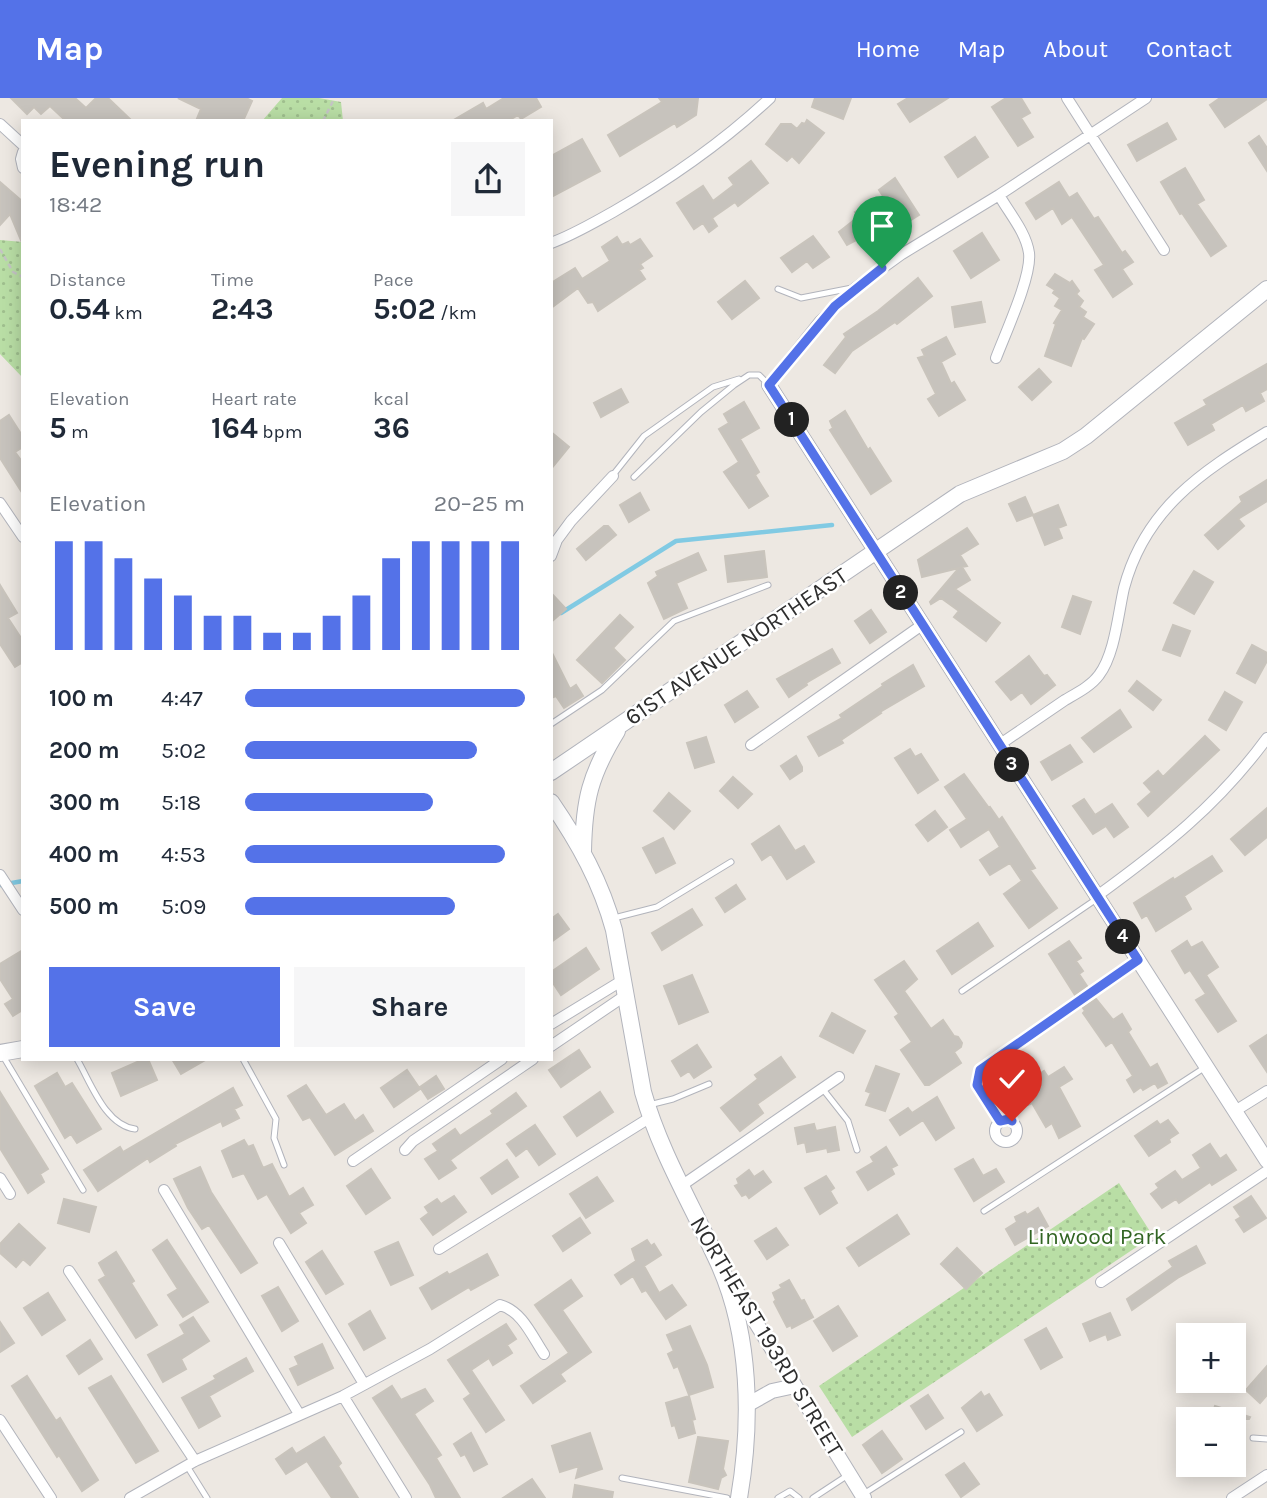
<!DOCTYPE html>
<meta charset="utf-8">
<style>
:root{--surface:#fff;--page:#f6f6f7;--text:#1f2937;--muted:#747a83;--accent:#5472e8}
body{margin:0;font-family:Karla,sans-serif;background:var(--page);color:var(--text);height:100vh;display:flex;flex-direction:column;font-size:26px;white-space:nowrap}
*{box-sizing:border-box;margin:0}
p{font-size:23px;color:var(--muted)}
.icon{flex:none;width:38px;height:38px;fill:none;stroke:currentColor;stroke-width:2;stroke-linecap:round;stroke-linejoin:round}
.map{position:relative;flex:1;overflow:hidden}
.side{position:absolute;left:21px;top:21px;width:532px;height:942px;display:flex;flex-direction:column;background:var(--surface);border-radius:0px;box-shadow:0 4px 18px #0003}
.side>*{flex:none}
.fabs{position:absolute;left:1176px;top:1225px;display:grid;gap:14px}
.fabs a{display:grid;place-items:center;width:70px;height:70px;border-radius:0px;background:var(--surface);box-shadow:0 4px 18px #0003;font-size:35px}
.pin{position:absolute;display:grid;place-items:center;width:60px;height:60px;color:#fff;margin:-72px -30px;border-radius:50% 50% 50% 0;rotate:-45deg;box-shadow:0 0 7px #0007}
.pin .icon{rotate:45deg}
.km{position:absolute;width:35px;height:35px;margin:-18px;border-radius:50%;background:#222;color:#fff;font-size:19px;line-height:35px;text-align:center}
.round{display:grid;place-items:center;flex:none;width:74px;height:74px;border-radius:0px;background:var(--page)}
.summary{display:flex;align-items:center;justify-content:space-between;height:119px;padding:0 28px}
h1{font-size:38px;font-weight:700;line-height:52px}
.stats{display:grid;grid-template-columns:repeat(3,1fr);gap:10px;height:119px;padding:7px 28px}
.stats div{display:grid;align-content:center}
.stats b{font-size:30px;font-weight:700}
.stats small{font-size:19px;font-weight:400}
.stats p{font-size:19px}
.chart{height:196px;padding:14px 28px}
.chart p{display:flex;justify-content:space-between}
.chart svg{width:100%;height:126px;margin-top:7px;stroke:var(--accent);stroke-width:6}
.action{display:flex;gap:14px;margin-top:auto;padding:14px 28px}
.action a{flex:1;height:80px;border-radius:0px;background:var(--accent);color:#fff;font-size:28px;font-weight:700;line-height:80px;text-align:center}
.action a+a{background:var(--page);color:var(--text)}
ul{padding:0 28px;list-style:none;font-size:23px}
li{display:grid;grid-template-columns:112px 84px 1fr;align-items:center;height:52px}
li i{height:18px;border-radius:9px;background:var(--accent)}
header{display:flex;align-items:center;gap:42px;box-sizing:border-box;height:98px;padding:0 35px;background:var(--accent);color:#fff}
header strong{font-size:33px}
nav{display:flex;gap:38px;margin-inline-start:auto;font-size:24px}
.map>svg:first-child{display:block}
</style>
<header>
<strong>Map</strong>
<nav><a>Home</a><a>Map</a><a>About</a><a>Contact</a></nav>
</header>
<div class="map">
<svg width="1267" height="1400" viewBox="0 0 1267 1400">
<defs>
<pattern id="park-dots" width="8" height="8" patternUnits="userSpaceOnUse" patternTransform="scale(1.75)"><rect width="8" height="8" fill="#b9dea5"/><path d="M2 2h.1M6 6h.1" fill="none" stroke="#9fbf8e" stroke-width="1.8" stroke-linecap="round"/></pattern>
</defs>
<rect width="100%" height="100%" fill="#ede8e2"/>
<path fill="url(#park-dots)" d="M282,0H319L341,4L343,23H262Z
M0,142L23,144V280L0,256Z
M1119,1085L1153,1138L852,1339L819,1288Z"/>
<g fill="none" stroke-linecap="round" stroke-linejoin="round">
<path stroke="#81cae3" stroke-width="4.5" d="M561,515L676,443L832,427
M0,787L23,783"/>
</g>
<path fill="#c7c3bd" stroke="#c9c4bc" stroke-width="2" d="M11,0H75L86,10L96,0H108L132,23H66L50,8L41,16L34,9L27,16Z
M178,0H246L252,3L243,23H196L201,11Z
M504,0H536L541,9L521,21L518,17L508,23H452L483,5L486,11Z
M659,0H698L696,17L677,29L675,25L620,58L608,37L662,4Z
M815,0H851L843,21L812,9Z
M908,0H948L910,24L898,6Z
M1006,0H1021L1030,15L1021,20L1033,39L1018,48L992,9Z
M1220,0H1267V1L1225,29L1210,7Z
M807,22L824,35L799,65L792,58L787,63L766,46L781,26H791L797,31L802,25L805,26Z
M1167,25L1176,41L1137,63L1128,47Z
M1259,38L1267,50V73L1249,45Z
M975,39L988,59L958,79L945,59Z
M582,41L600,73L551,99V58Z
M751,63L768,85L738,108L735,104L712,120L717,128L709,134L703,125L694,131L677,105L703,88L713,103L734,87L729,80Z
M1185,70L1204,102L1197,106L1226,148L1211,158L1182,115L1180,116L1161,84Z
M895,80L919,117L903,127L901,124L868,143L866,139L861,142L860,140L847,147L839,134L858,119L855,114L883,98L879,92Z
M0,84L23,104V147L10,116L0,127Z
M1059,84L1069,100L1077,95L1094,121L1098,119L1122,155L1125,153L1133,164L1122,171L1132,186L1113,199L1095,172L1104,167L1072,119L1062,126L1053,110L1036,121L1026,105Z
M982,135L999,162L971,180L954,153Z
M813,138L829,159L813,170L807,163L792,174L781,160Z
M617,139L622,147L628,144L630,147L640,141L652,158L640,166L643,170L639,172L645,181L598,213L593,204L588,205L578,190L551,210V185L575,170L582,181L610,163L602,149Z
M1055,176L1070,185L1072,183L1079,193L1076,196L1083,203L1079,209L1086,214L1083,219L1094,226L1084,241L1082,240L1071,268L1045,258L1056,226L1054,225L1062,212L1055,208L1060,200L1053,195L1055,192L1047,187Z
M918,180L932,198L897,226L895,224L852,253L835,275L824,267L846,239L844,236L878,213Z
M745,183L759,200L732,221L718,204Z
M981,204L985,224L955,229L952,209Z
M946,239L955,256L941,264L951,286L954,284L965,302L939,318L928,301L936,296L918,260L925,258L922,252Z
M1267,266V291L1260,295L1264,303L1246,313L1243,307L1211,326L1214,332L1188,347L1175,325L1207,307L1204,302Z
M1039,271L1051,284L1032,302L1019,289Z
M621,291L628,304L601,319L594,305Z
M744,304L759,330L740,341L759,374L755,377L768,398L749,410L724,374L739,364L719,331L729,325L724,316Z
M845,313L868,352L870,350L891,383L871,396L830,332L833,330L830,323Z
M9,317L23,339V349L15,354L23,365V396L0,360V323Z
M551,334L569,349L551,371Z
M1267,382V403L1238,421L1244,428L1218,451L1205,437L1242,404L1240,399Z
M640,395L649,412L629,424L620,407Z
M1025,399L1033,417L1017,423L1009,406Z
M1058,407L1066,427L1058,430L1062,440L1045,447L1033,417Z
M604,428H608L616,437L586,462L577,451Z
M967,430L978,446L960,457L967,468L962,469L970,482L955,491L1000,525L986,543L954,519L959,513L941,500L931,506L930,504L959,470L922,479L918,462Z
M764,453L767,479L728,484L725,458Z
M698,455L706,472L676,485L687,510L664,521L648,485L658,478L656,474Z
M1194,473L1213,484L1194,516L1174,505Z
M0,487L17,515L8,520L23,543V564L15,569L0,546Z
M551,495L566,511L551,524Z
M1073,498L1091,504L1080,536L1062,529Z
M871,512L886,534L870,545L855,523Z
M620,517L633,529L613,550L625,562L602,585L577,562Z
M1173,527L1190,533L1180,558L1163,552Z
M1252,547L1267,555V563L1255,585L1237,575Z
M832,551L840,565L806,585L807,587L789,599L777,581Z
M551,553L570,591L576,587L583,598L564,610L556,598L551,600Z
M1029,558L1044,578L1047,577L1055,587L1031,606L1022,594L1011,602L996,584Z
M913,567L924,588L880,614L881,615L841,642L843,645L819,658L808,639L842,620L840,617L883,588L882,586Z
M1137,583L1161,602L1153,612L1129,593Z
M747,593L758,609L735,624L725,607Z
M1225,594L1242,604L1226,632L1209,622Z
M1120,612L1131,629L1094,654L1082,640Z
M1205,638L1219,652L1148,718L1138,706L1152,694L1144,685L1158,673L1163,679Z
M706,639L714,664L695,670L687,645Z
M1070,647L1082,664L1052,682L1041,664Z
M910,651L915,659L921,656L938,682L918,695L895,660Z
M796,658L802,669V673L790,681L781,668Z
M964,676L989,710L990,709L999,722L1002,719L1035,770L1030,772L1057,810L1029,830L1004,796L1022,783L1010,765L990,777L980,762L1000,749L989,731L961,749L950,732L967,721L945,689Z
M733,679L752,696L738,710L720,693Z
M669,695L690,713L674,731L654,713Z
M1084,701L1095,717L1112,706L1128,729L1114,739L1106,728L1093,736L1073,708Z
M1267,710V739L1245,757L1231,741Z
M935,713L947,729L928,743L916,727Z
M779,728L795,753L804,748L814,764L787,781L771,756L762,762L752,746Z
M663,740L675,765L656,775L643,750Z
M1212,758L1222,773L1184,798L1191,811L1156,833L1147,817L1142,820L1134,805L1173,780L1174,782Z
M736,787L745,801L725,814L716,800Z
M692,811L702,827L662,852L652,835Z
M558,816L569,831L551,844V821Z
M978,825L993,848L952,876L937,853Z
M1069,843L1081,860L1076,863L1083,873L1079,876L1087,888L1075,897L1049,856Z
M1187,843L1191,850L1202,844L1218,869L1206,877L1236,923L1218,934L1196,902L1206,896L1190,872L1185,875L1172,853Z
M586,850L599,871L561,897L551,882V874Z
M23,852V915L21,913L13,918L5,906L13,901L0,881V866Z
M904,863L917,881L904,893L931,931L943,922L954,938L958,939L962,945L961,949L954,954L961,965L929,987H925L901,952L912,944L895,919L899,916L875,882Z
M692,877L708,914L679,926L664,888Z
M1096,901L1113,922L1122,916L1131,931L1128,934L1150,970L1157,966L1167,985L1158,990L1155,985L1143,992L1141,989L1134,994L1127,982L1133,978L1112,944L1106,948L1083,915L1085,913L1083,910Z
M832,915L865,933L853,955L820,938Z
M1267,937V974L1250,948Z
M697,947L711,969L694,980L689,973L681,978L672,963Z
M579,952L590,969L561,989L549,972Z
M1027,957L1041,975L1044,973L1048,979L1064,969L1072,981L1059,989L1080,1028L1059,1040L1052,1025L1046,1029L1032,1005L1028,1007L1017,990L1025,985L1014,964Z
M781,959L795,979L757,1006L763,1015L740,1033L721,1010L758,981L755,977Z
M144,961H148L157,982L121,998L112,975Z
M172,961H207L181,976Z
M876,968L899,976L885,1013L866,1007L871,995L866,993Z
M407,972L420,991L394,1009L381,990Z
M57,975L65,989L72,985L101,1031L77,1045L71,1036L65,1040L35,988Z
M436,978L444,991L428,1001L420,989Z
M306,987L326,1017L344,1006L355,1023L363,1017L373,1033L335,1057L310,1019L303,1022L288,998Z
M233,990L242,1007L234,1011L239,1020L223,1028L221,1023L175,1046L176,1048L150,1064L148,1060L98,1093L84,1072L120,1049L123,1054Z
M0,994L48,1071L40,1076L44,1084L28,1095L0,1050Z
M600,994L613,1014L577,1038L564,1019Z
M516,995L526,1008L450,1062L456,1070L439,1081L425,1061L438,1053L433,1046L455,1031L460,1038L493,1016L491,1013Z
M937,999L954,1030L936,1042L923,1022L900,1037L890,1022L908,1010L912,1015Z
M1168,1022L1178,1035L1169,1041L1170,1044L1149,1058L1135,1038L1157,1023L1160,1027Z
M814,1026L816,1033L835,1029L839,1052L828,1054L827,1050L807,1054L805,1044L798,1046L795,1030Z
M535,1027L555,1056L539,1067L527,1050L516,1058L507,1046Z
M244,1042L248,1049L253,1047L263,1070L272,1066L289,1099L303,1090L313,1107L299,1115L306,1125L291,1135L267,1096L258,1101L244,1075L233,1079L222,1053Z
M1210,1046L1220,1061L1226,1057L1236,1072L1212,1087L1210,1084L1179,1105L1176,1101L1162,1110L1151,1096L1159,1090L1156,1086L1175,1073L1182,1082L1201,1070L1193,1057Z
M886,1049L897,1067L891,1070L894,1076L868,1092L857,1074L874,1064L871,1059Z
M973,1061L983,1078L996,1071L1004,1084L974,1103L955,1071Z
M507,1062L518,1079L492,1096L481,1080Z
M200,1069L211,1094L257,1165L241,1175L209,1127L202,1131L188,1110L174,1081Z
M371,1071L390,1100L366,1116L347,1088Z
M749,1072L754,1079L763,1073L771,1084L749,1100L746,1096L742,1098L735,1088L739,1086L737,1081Z
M826,1078L834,1090L830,1093L837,1105L820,1116L805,1090Z
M597,1079L613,1103L586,1120L570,1096Z
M454,1098L466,1114L433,1137L421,1121L429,1115L425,1109L437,1101L441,1106Z
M1251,1098L1266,1120L1244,1134L1236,1122L1241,1119L1234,1109Z
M64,1101L96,1109L89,1134L58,1125Z
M1038,1110L1048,1128L1015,1147L1006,1131L1017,1124L1015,1119L1025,1114L1027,1117Z
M897,1117L909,1136L859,1168L847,1150Z
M580,1120L590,1135L563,1153L553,1138Z
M19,1126L45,1150L30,1167L23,1161L16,1169L0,1155V1146Z
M776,1130L788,1147L767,1161L755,1143Z
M167,1142L208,1204L183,1219L168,1197L178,1191L153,1152Z
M647,1142L651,1148L654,1146L661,1157L644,1168L659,1195L672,1187L686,1207L666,1221L646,1192L642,1194L633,1178L621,1186L615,1177L636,1163L632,1151Z
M398,1144L413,1177L391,1187L375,1154Z
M1196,1148L1205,1165L1179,1179L1132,1212L1127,1201L1173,1169L1169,1163Z
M957,1150L982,1175L966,1191L941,1166Z
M322,1153L343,1186L326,1196L306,1164Z
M116,1154L134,1183L131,1185L157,1227L136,1240L99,1182L106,1178L99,1165Z
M487,1156L498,1177L471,1192L469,1189L432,1211L420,1190L447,1174L449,1177Z
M571,1182L582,1198L562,1212L591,1254L560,1276L565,1283L533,1305L521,1288L569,1255L535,1207Z
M789,1182L801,1203L804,1202L813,1219L792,1230L791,1227L787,1229L774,1204L776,1202L773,1195L782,1190L780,1187Z
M278,1189L298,1223L282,1233L262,1198Z
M48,1195L65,1222L42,1237L24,1210Z
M838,1208L857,1238L833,1253L814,1223Z
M370,1213L385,1240L364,1252L349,1226Z
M1110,1215L1120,1237L1108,1242L1106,1236L1090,1243L1083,1226Z
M193,1219L209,1243L181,1261L186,1271L163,1284L148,1257L185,1236L180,1227Z
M0,1224L14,1245L0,1254Z
M506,1226L516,1241L507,1247L512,1255L493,1267L489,1260L471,1272L504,1322L486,1334L464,1301L471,1296L448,1262Z
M690,1228L707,1267L713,1289L689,1297L678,1268L674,1270L668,1256L674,1253L667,1237Z
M1046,1230L1062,1259L1041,1271L1025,1242Z
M90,1242L102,1261L79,1276L67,1258Z
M322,1246L333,1270L298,1287L290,1271L299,1267L295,1259Z
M246,1260L253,1273L209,1298L220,1318L199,1330L182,1300L216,1281L214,1278Z
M1267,1268V1297L1260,1305L1246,1292Z
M27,1278L56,1323L60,1320L98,1382L82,1393L59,1357L57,1359L12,1288Z
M111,1278L158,1353L136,1365L89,1290Z
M392,1288L401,1302L425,1291L433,1303L414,1316L441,1357L436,1360L460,1400H436L430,1387L373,1300Z
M981,1294L984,1299L989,1296L1002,1317L977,1333L962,1310Z
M928,1297L943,1320L926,1331L911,1308Z
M689,1298L695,1321L692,1322L695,1335L679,1340L675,1327L672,1328L666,1305Z
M1215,1308L1250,1319L1249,1321H1210Z
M882,1333L902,1361L882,1375L863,1347Z
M471,1335L487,1366L474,1373L465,1356L461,1358L454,1346Z
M590,1335L602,1371L576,1380L579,1368L560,1374L552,1348Z
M324,1339L341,1365L338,1368L358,1400H332L307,1363L286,1376L276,1361L292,1350L296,1356Z
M698,1339L728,1343L723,1371L726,1377L721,1380L718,1391L689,1384Z
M964,1365L979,1386L961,1399L946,1377Z
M532,1381L545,1400H503Z
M575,1387L613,1394L612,1400H573Z"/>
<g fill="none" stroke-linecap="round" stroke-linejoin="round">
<defs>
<path id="service" d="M778,191L801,200L852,190
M613,377L644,338L713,289L739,281
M634,379L701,314L734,287L749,277H759L767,285
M551,626L602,592L674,523L768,487
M614,820L657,809L731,764
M962,893L1098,800
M3,958L83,1092
M77,961C91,985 105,1027 135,1031
M243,961L276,1021L274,1040L284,1067
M822,990L848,1023L857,1052
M649,1007L673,1001L709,986
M984,1113L1204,970
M1253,1340L1267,1341
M187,1368L207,1400
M622,1380L727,1400
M862,1397L961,1334
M778,1400L790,1393L799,1400
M813,1400L848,1377"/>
<path id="minor" d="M1067,0L1164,152
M0,26L23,47
M23,54L21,61L23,70
M551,145C573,137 593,125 613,114C670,81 722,45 770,0
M996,260C1005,236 1032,178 1029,155C1026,134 1009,115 999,97
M769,287L820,223L855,190L902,156L999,97L1146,0
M0,405L23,439
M551,458L557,442L571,423L613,378
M751,647L922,527
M999,647C1021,632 1043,617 1065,602C1077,595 1091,588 1099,577C1115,556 1118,516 1124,490C1145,411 1201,374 1267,334
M0,777L23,812
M1097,798C1163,750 1218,707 1267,640
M551,926L623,882
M551,948L626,897
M1235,1013L1267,993
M995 1033a11 11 0 1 1 22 0a11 11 0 1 1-22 0Z
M1000,1023L977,987L980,972L1138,862
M405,1052L413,1043L533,961
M353,1063L502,961
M0,1080L10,1096
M681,1088L839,979
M164,1092L299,1316
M279,1145L364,1286
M439,1151L651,1019
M69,1173L195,1363
M1101,1184L1267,1073
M343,1298L406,1400
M0,1322L51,1400
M130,1400L195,1363L343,1298L430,1251L500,1207C522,1213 532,1238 544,1256
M1232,1400L1267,1377"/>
<path id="tertiary" d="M769,287L1267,1063
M729,1181L864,1400
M747,1307L772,1293L795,1288"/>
<path id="secondary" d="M551,674L960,396L1063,353L1086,338L1267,191
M551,704C579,745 601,784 614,832L643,994C660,1054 692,1107 718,1164C751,1236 752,1324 739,1400
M583,753C584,702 590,677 617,633
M0,955L23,951"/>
</defs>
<use href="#service" stroke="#b2b4bc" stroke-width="7"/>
<use href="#minor" stroke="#b2b4bc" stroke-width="12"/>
<use href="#tertiary" stroke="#b2b4bc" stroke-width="16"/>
<use href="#secondary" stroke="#b2b4bc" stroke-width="18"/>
<path stroke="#c4c4c4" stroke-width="2.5" stroke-dasharray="5 3.5" stroke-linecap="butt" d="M323,23L334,1
M0,151L13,174L23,179"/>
<use href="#service" stroke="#fff" stroke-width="5"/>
<use href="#minor" stroke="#fff" stroke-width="10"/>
<use href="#tertiary" stroke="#fff" stroke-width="14"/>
<use href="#secondary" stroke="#fff" stroke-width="16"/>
</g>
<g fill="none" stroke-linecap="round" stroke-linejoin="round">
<defs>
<path id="route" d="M882,170L835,208L769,287L1138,862L980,972L977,987L1000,1023L1009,1021L1012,1023"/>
</defs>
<use href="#route" stroke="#fff" stroke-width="14"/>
<use href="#route" stroke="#5472e8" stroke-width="9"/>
</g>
<g text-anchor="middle" stroke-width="5" stroke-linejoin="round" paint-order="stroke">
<g font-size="23" fill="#2e2e2e" stroke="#fff">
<text transform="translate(736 548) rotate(-34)" y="8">61ST AVENUE NORTHEAST</text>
<text transform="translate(767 1238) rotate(59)" y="8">NORTHEAST 193RD STREET</text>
</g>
<g font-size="23" fill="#326523" stroke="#fff">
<text x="1097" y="1146">Linwood Park</text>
</g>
</g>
</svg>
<div class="fabs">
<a>+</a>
<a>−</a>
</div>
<div class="pin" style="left:882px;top:170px;background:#1e9e55"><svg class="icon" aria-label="arrive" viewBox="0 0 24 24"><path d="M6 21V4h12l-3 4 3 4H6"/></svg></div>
<div class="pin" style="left:1012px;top:1023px;background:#d93025"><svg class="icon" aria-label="check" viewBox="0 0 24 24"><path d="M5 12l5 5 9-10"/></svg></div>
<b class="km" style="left:792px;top:322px">1</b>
<b class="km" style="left:901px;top:495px">2</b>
<b class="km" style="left:1012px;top:667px">3</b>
<b class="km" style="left:1123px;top:839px">4</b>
<section class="side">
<div class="summary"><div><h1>Evening run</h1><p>18:42</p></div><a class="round"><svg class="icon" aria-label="share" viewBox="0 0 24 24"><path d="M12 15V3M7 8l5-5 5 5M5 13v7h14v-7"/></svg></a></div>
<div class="stats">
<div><p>Distance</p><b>0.54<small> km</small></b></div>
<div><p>Time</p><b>2:43</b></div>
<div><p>Pace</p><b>5:02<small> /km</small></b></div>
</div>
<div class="stats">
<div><p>Elevation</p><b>5<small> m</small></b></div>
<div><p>Heart rate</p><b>164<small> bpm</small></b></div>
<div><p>kcal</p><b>36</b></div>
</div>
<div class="chart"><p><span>Elevation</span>20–25 m</p>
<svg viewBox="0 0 160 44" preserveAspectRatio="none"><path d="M5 44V6M15 44V6M25 44V12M35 44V19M45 44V25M55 44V32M65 44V32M75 44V38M85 44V38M95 44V32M105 44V25M115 44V12M125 44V6M135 44V6M145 44V6M155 44V6"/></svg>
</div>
<ul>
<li><b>100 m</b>4:47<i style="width:100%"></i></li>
<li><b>200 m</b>5:02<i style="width:83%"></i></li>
<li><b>300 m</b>5:18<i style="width:67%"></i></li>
<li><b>400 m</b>4:53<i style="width:93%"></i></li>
<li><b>500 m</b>5:09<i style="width:75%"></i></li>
</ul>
<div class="action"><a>Save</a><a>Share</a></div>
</section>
</div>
